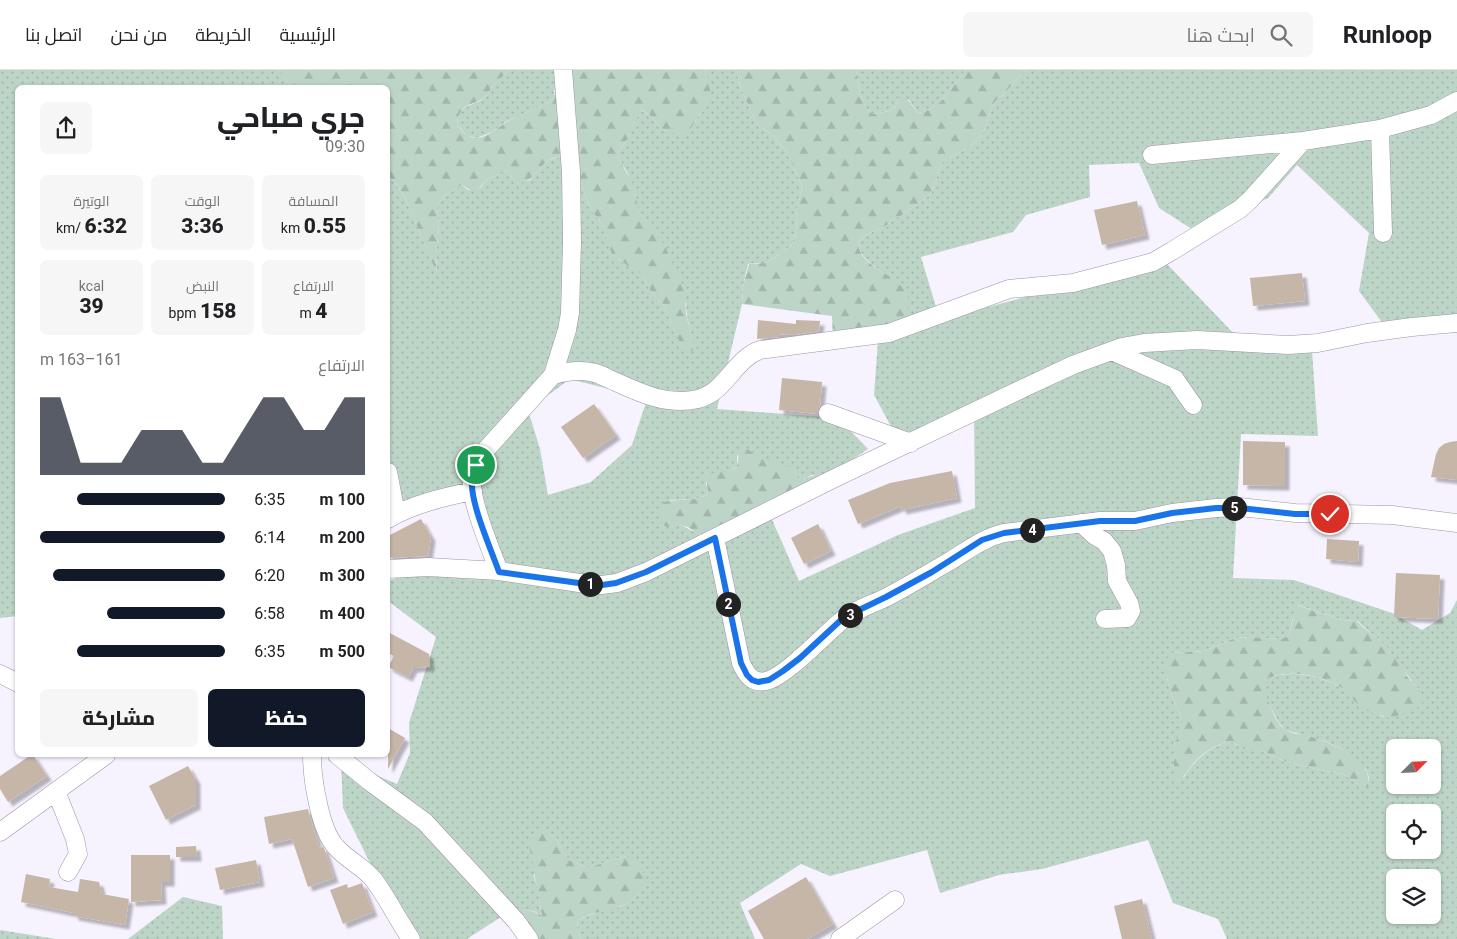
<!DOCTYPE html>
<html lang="ar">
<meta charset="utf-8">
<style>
:root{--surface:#fff;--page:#f6f6f6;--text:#202124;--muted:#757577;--line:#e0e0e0;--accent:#111827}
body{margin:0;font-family:Roboto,Cairo,sans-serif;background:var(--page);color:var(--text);direction:rtl;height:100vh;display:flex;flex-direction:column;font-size:19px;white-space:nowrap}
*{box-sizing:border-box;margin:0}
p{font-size:16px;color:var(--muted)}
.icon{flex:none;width:28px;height:28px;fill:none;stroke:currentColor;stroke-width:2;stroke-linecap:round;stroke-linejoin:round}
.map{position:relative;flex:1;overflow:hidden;direction:ltr}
.panel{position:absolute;left:15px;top:15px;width:375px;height:672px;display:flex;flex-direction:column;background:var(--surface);border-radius:8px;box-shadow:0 1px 4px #0004;direction:rtl}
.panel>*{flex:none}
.needle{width:32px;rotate:66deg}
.tools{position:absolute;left:1386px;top:669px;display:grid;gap:10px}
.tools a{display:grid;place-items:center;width:55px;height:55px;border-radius:8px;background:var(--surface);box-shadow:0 1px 4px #0004;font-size:25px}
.pin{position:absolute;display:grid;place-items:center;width:42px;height:42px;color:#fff;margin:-21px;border:2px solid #fff;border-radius:50%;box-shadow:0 1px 5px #0007}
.km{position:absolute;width:25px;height:25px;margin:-12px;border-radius:50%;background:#222;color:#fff;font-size:14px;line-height:25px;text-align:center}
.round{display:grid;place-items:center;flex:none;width:52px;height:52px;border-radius:8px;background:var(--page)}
.headline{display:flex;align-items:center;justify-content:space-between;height:85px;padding:0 25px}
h1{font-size:28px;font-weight:800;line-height:38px}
.figures{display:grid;grid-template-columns:repeat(3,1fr);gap:8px;height:85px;padding:5px 25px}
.figures div{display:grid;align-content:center;border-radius:8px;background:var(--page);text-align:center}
.figures b{font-size:21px;font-weight:800}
.figures small{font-size:14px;font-weight:400}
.figures p{font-size:14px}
.chart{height:140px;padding:10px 25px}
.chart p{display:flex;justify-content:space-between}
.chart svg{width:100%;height:90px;margin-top:5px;fill:var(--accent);opacity:.7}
.button{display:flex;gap:10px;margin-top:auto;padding:10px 25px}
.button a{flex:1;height:58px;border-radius:8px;background:var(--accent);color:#fff;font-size:20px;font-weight:800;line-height:58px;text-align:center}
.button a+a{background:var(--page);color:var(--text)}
ul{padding:0 25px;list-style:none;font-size:16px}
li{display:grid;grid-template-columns:80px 60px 1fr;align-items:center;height:38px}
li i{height:12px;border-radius:6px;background:var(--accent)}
header{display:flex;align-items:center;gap:30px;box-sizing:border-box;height:70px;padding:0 25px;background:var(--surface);border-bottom:1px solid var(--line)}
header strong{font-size:24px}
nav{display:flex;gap:28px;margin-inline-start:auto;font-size:18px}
.search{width:350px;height:45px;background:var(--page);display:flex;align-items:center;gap:12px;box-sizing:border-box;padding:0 18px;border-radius:8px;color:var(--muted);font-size:19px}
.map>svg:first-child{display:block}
</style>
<header>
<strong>Runloop</strong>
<div class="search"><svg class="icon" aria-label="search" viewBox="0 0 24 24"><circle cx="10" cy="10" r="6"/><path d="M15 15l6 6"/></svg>ابحث هنا</div>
<nav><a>الرئيسية</a><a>الخريطة</a><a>من نحن</a><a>اتصل بنا</a></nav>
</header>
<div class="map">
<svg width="1457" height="869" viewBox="0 0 1457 869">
<defs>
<pattern id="green-dots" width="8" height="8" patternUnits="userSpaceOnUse" patternTransform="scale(1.25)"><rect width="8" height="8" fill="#bdd5c7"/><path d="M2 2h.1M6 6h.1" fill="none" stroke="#a2b6ab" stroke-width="1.8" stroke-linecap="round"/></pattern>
<pattern id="forest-firs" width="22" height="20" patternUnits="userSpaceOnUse" patternTransform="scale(1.25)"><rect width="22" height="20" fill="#bdd5c7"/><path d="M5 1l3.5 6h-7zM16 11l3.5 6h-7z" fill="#a2b6ab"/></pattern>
<filter id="shadow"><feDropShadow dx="4.5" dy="4.5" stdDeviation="1" flood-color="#0004"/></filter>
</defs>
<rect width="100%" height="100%" fill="#f6f2fe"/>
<path fill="url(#green-dots)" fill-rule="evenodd" d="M0,0H281L290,17L18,18V546L0,548Z
M508,0H572L554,21V28L548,33L505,52L492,62L477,68L467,66L457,54C460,30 476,38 487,25C489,23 490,20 491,18C496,11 504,7 508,0Z
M704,0H737L740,16L755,51L759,56L772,65L787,82L802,116L796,146L797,152L796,161L791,176L771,190L765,193H756L748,194L743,216L742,234L717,339L838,348L868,379L824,409L812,405L801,410L798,409C788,390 774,397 759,388C756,386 752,383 749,380L737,386V397L706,413L708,424C698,431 682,429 670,430L663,454L666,456H683L700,465L770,445L799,511L898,465L975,438L974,340L900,373L874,325L878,271L907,241C916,205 861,204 858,172L868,164L887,155L894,149L902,145L931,124L943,90C959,83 978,76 985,58C988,50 990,41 994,33C997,28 1002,27 1005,23C1012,15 1018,7 1026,0H1457V265L1456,256L1384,255L1359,221L1369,163L1297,95L1268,128L1195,161L1159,138L1139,93L1089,95L1090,127L1026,145L1013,162L921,187L940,250L1044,222L1166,193L1239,269L1312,281L1318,366L1241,364L1233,508L1294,510L1392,543L1422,560L1450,543L1457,530V869H1227L1218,849L1173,833L1148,770L1042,799L999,805L940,823L927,780L830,806L801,794L740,833L755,869H581L577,860L578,850L602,840L619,837L628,833L640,823L626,786L587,798L569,790L564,784L557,769L545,759L530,777L535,800L534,806L537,816L542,847L536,842L528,840L507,843L467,869H418L368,789L343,738L341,690L397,714L410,683L409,653L436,567L388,531V511L427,497H493L469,423L388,447V106L395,113L405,128L437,202L436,184L439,156L437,139L439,132L445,125L462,115L468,120L480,118L486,110L508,100L515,113L530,110L548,90L563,86L576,96L580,107L583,121L593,143L598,148L603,155L617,188L629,197L637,199L644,209L652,223L663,234L685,283L693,281C693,265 686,250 686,234L658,169L639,143L636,134V126L627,102L619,89L618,82L629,67L640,40L649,44L661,58L667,61L690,60L699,45L704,40L708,9ZM570,309L647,329L632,375L591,412L548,425L540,379L528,340ZM1298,535L1342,550L1358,551C1366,560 1375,566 1384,574C1387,577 1389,581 1391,584C1402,595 1409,609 1420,621L1383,647C1370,640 1358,629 1345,620C1322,605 1289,598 1263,610V618L1265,626L1278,652L1285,660L1324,671L1340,678L1366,699L1369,708V716L1357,713L1343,704L1320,700L1284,691L1260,680L1237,675L1230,671C1210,677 1195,689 1184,707L1174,703V677L1175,671L1181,665L1182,657V649L1172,626L1168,612L1167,606L1172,583L1204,581L1235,568L1251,567L1280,569L1289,566L1292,551ZM1395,678H1432V715H1395ZM1395,742H1432V780H1395ZM1395,808H1432V845H1395Z
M856,0H966C950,17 943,39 918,43L909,30L898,28L896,36L889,41L874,44L867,40L860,25Z
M183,827L222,836L223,869H128Z
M0,860L56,869H0Z"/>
<path fill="url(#forest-firs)" d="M281,0H508C504,7 496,11 491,18C490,20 489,23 487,25C476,37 460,30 457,54C462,61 466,67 475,68C486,69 497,58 506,52C519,45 534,39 548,33L554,28L556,13L568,6L572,0H704L708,9L711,25L710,32L704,40L699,45L690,60L682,64H675L667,61L661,58L649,44L641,40L629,67L618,82L619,89L634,116L639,143L665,176L682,215L685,224L686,244L693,272V281L685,284L663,234L652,223L644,209L637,200L629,197L612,184L603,155L598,148L593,143L583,121L580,107L576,96L563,86C558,87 551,88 547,91C537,101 531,114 515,113L508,100L486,110L475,123L462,115L445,125L439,132L437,139L439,156L436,184L437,203L405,128L395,113L388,106V18L290,17Z
M737,0H856L860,25L867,40L874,44L889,41L896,36L898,28L904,25L918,43C943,39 950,17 966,0H1026C1018,7 1012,15 1005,23C1002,27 997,28 994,33C990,41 988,50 985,58C978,76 959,83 943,90L931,124L902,145L894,149L887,155L868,164L858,172C860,201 901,202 908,228C910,235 907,241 908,248L902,254L833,269L832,246L742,234L743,216L749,194L765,193L771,190L791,176L796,161L797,152L796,146L802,116L787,82L772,65L759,56L755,51L740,16Z
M745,379L749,380L760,388L788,396L794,402L798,409C807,411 811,403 821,406L709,463C691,468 697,458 683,456C678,455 668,459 663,455C661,452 659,447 658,443L661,433C675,428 697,432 708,424L706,406C716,400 727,404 737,397L739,381Z
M1297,535L1342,550L1357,551L1364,558L1386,575L1390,582L1403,596L1407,606L1420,621L1424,629L1421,636L1391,648C1380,646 1367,642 1359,635C1353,630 1348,622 1342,618C1320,605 1288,598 1264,610C1263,620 1266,626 1270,635C1273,644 1278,656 1286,660C1292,664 1299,664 1305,665C1323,670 1355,682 1365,698C1368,703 1369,710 1369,716L1362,718L1357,713L1343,704L1320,700L1284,691L1260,680L1245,679L1230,671C1216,675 1203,682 1193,694C1186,702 1187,706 1177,710L1174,703V677L1175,671L1181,665L1182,649L1172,626L1168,612L1166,598L1167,588L1172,583L1204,581L1235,568L1251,567L1280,569L1289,566L1294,544Z
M545,758L557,769L564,784L569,790L587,798L626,786C643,794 643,799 645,817L640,823L628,833L611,840L594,843L578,850L577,860L581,869H531L507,843C522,840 529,838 542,846L528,768L536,761Z"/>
<path fill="#c5b6a7" filter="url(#shadow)" d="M1137,131L1145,165L1102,175L1094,140Z
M1302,203L1305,231L1253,236L1250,208Z
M758,250L796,254V250L820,251L819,261L794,265L779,264V267L757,269Z
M782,308L822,312L820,336L818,344L779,340Z
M594,334L616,365L583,388L561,357Z
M1243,371L1285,372V416L1243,415Z
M1457,371V410L1431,407L1436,384L1439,378L1444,374L1450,372Z
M952,401L957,428L902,440L901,436L858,454L848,430L890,413Z
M421,449L431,467L428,486L388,488V466Z
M818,454L831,481L804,494L791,468Z
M1327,469L1359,471L1358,492L1326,489Z
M1396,503L1440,505L1438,549L1394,547Z
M388,562L429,584L430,597L413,598L408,607L388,597L394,586L388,583Z
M388,658L405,668L388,699Z
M31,685H33L47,706L8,732L0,719V706Z
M188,696L196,710V735L166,750L149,716Z
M308,739L319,778L323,777L324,778L334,808L308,817L292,769L269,774L264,747Z
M196,776L197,787H176V777Z
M131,785H170V812H161L162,830L131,832Z
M256,790L260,812L220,820L215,798Z
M26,804L50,809L49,817L78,822L80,809L99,812L102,824L129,829L125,855L74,846V843L21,832Z
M806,807L833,854L807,869H764L748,841Z
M362,813L373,842L343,854L330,820L347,814L348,818Z
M1142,829L1152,869H1122L1114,836Z"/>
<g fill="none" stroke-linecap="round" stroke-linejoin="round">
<defs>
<path id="minor" d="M1380,59L1383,163
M1152,85L1303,71L1380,59L1431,45L1457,31
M1112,281L1175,309L1193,335
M553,305C567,301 581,299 595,303C602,305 609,309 616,312C642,324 669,336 698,329C726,322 734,289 760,280L889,263L1009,219L1073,213L1153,192L1172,181L1240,139L1250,130L1303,71
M828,343L911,373
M388,402L396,444
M388,449C413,434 444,427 473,421
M1081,453L1095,466L1104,471L1112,481L1116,495L1117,511L1129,533L1131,541L1127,548L1105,549
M715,468L741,593C746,604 752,614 766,611C785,607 823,566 840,552C853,540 871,535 887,527C908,516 929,503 950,491C968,480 983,468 1004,463L1100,451H1135L1172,443L1216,438L1240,437L1295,443L1392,445L1457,453
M388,499L428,497L499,501L586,514L602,515L617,513L646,502L835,408L1028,316L1073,295L1122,277L1144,273L1197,270L1288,275L1318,273L1367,263L1412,257L1457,253
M499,501C491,480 469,429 472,408C474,399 478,391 483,383L553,305L567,260L570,243L572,172L571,102L563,0
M0,604L18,613
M312,685C312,709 320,760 336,777C347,790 364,797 374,810C388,829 398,850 411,869
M337,685L369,711L425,752L516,851L529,869
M56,721L75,769L78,784L68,802
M0,762L106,685
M840,869L895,830"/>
</defs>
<use href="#minor" stroke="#9c95a8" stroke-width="19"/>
<use href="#minor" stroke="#fff" stroke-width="18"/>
</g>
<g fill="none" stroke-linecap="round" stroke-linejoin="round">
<defs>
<path id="route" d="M476,395C475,400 473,405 472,410C470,433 491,479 499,502L586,514L602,515L616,513L646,502L715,468L741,593L747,605L752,610L758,612L769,610L783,601L800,588L841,550L857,541L886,527L932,502L982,470L1004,463L1100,451H1135L1172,443L1216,438H1240L1295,444H1330"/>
</defs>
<use href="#route" stroke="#fff" stroke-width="10"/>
<use href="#route" stroke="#1a73e8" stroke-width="6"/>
</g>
</svg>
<div class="tools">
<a><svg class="needle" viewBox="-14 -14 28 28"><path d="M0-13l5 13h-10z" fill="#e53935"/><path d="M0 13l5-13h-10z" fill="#757577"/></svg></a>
<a><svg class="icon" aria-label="locate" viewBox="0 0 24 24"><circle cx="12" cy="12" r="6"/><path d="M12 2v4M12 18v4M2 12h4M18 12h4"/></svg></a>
<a><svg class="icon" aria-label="layers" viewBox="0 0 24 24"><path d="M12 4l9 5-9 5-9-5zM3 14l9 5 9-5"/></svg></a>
</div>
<div class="pin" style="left:476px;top:395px;background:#1e9e55"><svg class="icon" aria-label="arrive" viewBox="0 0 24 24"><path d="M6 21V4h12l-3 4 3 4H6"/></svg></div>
<div class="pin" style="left:1330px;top:444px;background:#d93025"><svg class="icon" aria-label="check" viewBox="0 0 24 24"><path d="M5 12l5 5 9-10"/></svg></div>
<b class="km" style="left:590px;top:514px">1</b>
<b class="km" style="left:728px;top:534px">2</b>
<b class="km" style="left:850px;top:545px">3</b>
<b class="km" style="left:1032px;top:460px">4</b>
<b class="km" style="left:1234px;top:438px">5</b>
<section class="panel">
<div class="headline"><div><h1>جري صباحي</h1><p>09:30</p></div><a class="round"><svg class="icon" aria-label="share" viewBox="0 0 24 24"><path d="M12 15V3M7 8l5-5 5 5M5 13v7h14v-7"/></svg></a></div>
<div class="figures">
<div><p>المسافة</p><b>0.55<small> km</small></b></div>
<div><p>الوقت</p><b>3:36</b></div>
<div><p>الوتيرة</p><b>6:32<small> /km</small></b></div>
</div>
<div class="figures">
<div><p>الارتفاع</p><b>4<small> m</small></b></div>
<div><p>النبض</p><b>158<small> bpm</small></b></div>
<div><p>kcal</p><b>39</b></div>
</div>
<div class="chart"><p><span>الارتفاع</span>161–163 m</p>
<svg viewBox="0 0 160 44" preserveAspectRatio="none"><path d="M0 44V6L10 6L20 38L30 38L40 38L50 22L60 22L70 22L80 38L90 38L100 22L110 6L120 6L130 22L140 22L150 6L160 6V44z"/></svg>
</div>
<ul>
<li><b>100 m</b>6:35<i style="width:80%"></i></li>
<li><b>200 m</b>6:14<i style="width:100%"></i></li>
<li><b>300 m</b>6:20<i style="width:93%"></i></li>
<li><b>400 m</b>6:58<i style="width:64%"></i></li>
<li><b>500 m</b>6:35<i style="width:80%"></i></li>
</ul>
<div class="button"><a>حفظ</a><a>مشاركة</a></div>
</section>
</div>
